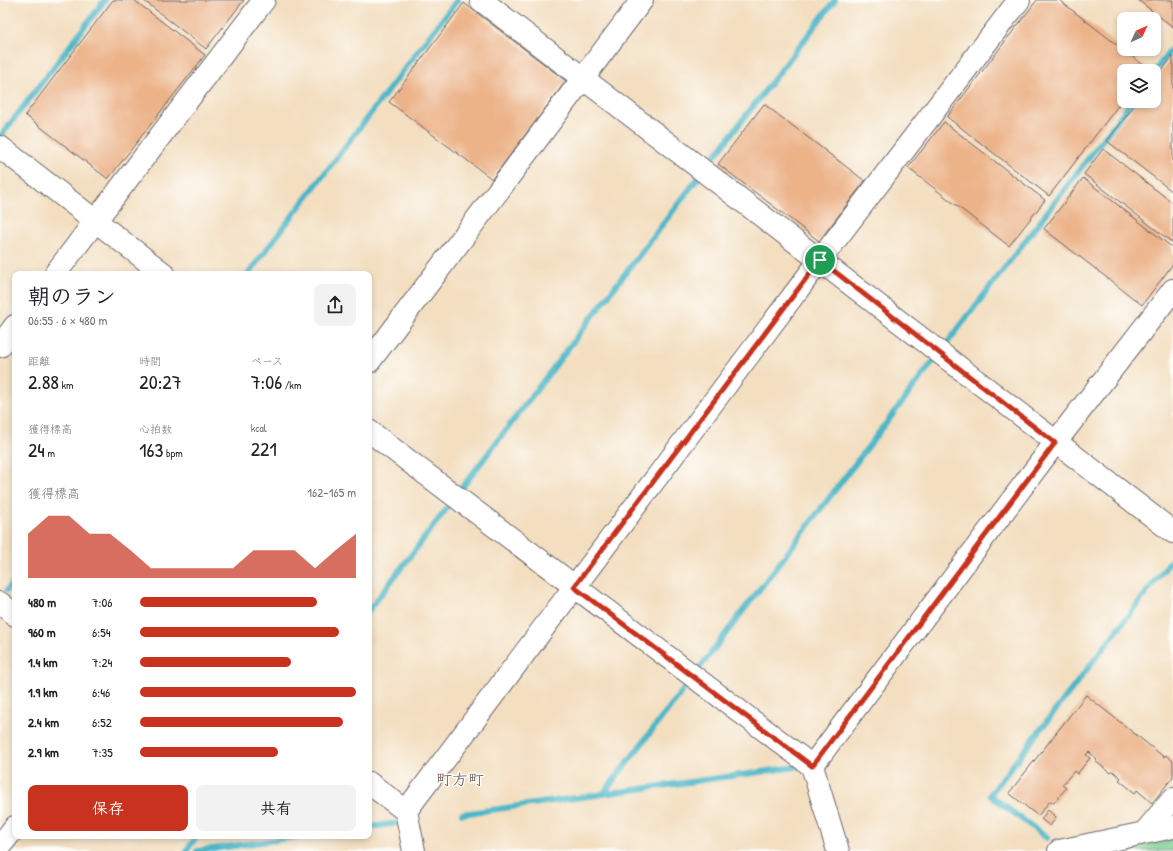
<!DOCTYPE html>
<html lang="ja">
<meta charset="utf-8">
<style>
:root{--surface:#fff;--page:#f2f2f2;--text:#202124;--muted:#757577;--accent:#c8321e}
body{margin:0;font-family:"Patrick Hand","Klee One",sans-serif;background:var(--page);color:var(--text);height:100vh;display:flex;flex-direction:column;font-size:15px;white-space:nowrap}
*{box-sizing:border-box;margin:0}
p{font-size:13px;color:var(--muted)}
.icon{flex:none;width:22px;height:22px;fill:none;stroke:currentColor;stroke-width:2;stroke-linecap:round;stroke-linejoin:round}
.map{position:relative;flex:1;overflow:hidden}
.panel{position:absolute;left:12px;top:271px;width:360px;height:568px;display:flex;flex-direction:column;background:var(--surface);border-radius:8px;box-shadow:0 2px 6px #0003}
.panel>*{flex:none}
.needle{width:26px;rotate:46deg}
.fabs{position:absolute;left:1117px;top:12px;display:grid;gap:8px}
.fabs a{display:grid;place-items:center;width:44px;height:44px;border-radius:8px;background:var(--surface);box-shadow:0 2px 6px #0003;font-size:20px}
.pin{position:absolute;display:grid;place-items:center;width:34px;height:34px;color:#fff;margin:-17px;border:2px solid #fff;border-radius:50%;box-shadow:0 1px 4px #0007}
.round{display:grid;place-items:center;flex:none;width:42px;height:42px;border-radius:8px;background:var(--page)}
.overview{display:flex;align-items:center;justify-content:space-between;height:68px;padding:0 16px}
h1{font-size:22px;font-weight:600;line-height:30px}
.metrics{display:grid;grid-template-columns:repeat(3,1fr);gap:6px;height:68px;padding:4px 16px}
.metrics div{display:grid;align-content:center}
.metrics b{font-size:20px;font-weight:600}
.metrics small{font-size:11px;font-weight:400}
.metrics p{font-size:11px}
.chart{height:112px;padding:8px 16px}
.chart p{display:flex;justify-content:space-between}
.chart svg{width:100%;height:72px;margin-top:4px;fill:var(--accent);opacity:.7}
.cta{display:flex;gap:8px;margin-top:auto;padding:8px 16px}
.cta a{flex:1;height:46px;border-radius:8px;background:var(--accent);color:#fff;font-size:16px;font-weight:600;line-height:46px;text-align:center}
.cta a+a{background:var(--page);color:var(--text)}
ul{padding:0 16px;list-style:none;font-size:13px}
li{display:grid;grid-template-columns:64px 48px 1fr;align-items:center;height:30px}
li i{height:10px;border-radius:5px;background:var(--accent)}
.map>svg:first-child{display:block}
</style>
<div class="map">
<svg width="1173" height="851" viewBox="0 0 1173 851">
<rect width="100%" height="100%" fill="#fdfcf7"/>
<filter id="ink" filterUnits="userSpaceOnUse"><feTurbulence type="fractalNoise" baseFrequency=".025" numOctaves="2"/><feDisplacementMap in="SourceGraphic" scale="8" xChannelSelector="R" yChannelSelector="G"/><feConvolveMatrix kernelMatrix="1 2 1 2 8 2 1 2 1" color-interpolation-filters="sRGB"/></filter>
<filter id="wash" filterUnits="userSpaceOnUse"><feTurbulence type="fractalNoise" baseFrequency=".012" numOctaves="4" result="noise"/><feDisplacementMap in="SourceGraphic" scale="16" xChannelSelector="R" yChannelSelector="G"/><feGaussianBlur stdDeviation="0.9" result="paint"/><feColorMatrix in="noise" values="0 0 0 0 0 0 0 0 0 0 0 0 0 0 0 0 0 1.4 0 .05"/><feComposite in="paint" operator="in"/></filter>
<g filter="url(#wash)">
<rect width="100%" height="100%" fill="#f3dec0"/>
<path fill="#74cb8f" stroke="#4b7665" d="M1173,839V851H1116Z"/>
<g fill="none" stroke-linecap="round" stroke-linejoin="round">
<path stroke="#4bb7c8" stroke-width="6" d="M1154,72L1173,47
M0,137L105,0
M710,162L835,0
M248,274L457,0
M945,346L1132,101
M461,489L698,178
M7,590L15,580
M369,610L451,503
M698,670L935,359
M603,794L687,685
M462,814L796,767
M369,827L398,823
M1047,838L990,795L1173,558
M186,851L197,836
M197,851L306,836"/>
</g>
<g id="blocks">
<path fill="#ecb389" d="M113,0H134L205,55L108,179L25,115Z
M143,0H244L206,49Z
M1037,0H1059L1147,68L1144,71H1124V98L1049,196L947,117Z
M1138,0H1173V27Z
M464,3L566,81L492,179L389,102Z
M1173,56V192L1107,141L1138,101H1154V80Z
M764,104L865,181L819,241L718,164Z
M944,122L1045,200L1009,246L908,168Z
M1103,149L1173,203V243L1084,174Z
M1083,178L1173,248V264L1142,305L1044,229Z
M1086,695L1164,757L1166,755L1173,761V777L1152,803L1137,790L1135,793L1119,780L1121,778L1113,771L1111,773L1095,761L1097,759L1089,752L1086,755L1090,758L1077,774L1074,771L1062,785L1066,788L1054,803L1050,801L1038,816L1009,793Z
M1048,810L1056,817L1050,826L1041,819Z"/>
</g>
</g>
<g filter="url(#ink)">
<use href="#blocks" fill-opacity="0" stroke="#6b646a" stroke-width="1"/>
<g fill="none" stroke-linecap="round" stroke-linejoin="round">
<defs>
<path id="minor" d="M481,0L1173,532
M0,147L164,274
M55,274L264,0
M0,346L15,326
M369,362L642,0
M369,431L812,766L838,851
M0,603L15,615
M812,766L1055,443L1173,290
M369,783L406,811
M1144,833L1173,799
M0,846L15,827
M414,851L406,811L820,260L1019,0
M1059,851L1173,827"/>
</defs>
<use href="#minor" stroke="#6b646a" stroke-width="24"/>
<use href="#minor" stroke="#fff" stroke-width="22"/>
</g>
</g>
<g fill="none" stroke-linecap="round" stroke-linejoin="round" filter="url(#ink)">
<defs>
<path id="route" d="M820,260L1055,443L812,766L574,587Z"/>
</defs>
<use href="#route" stroke="#fff" stroke-width="8"/>
<use href="#route" stroke="#c8321e" stroke-width="5"/>
</g>
<g text-anchor="middle" stroke-width="3" stroke-linejoin="round" paint-order="stroke">
<g font-size="16" fill="#695556" stroke="#fdfcf7">
<text x="460" y="785">町方町</text>
</g>
</g>
</svg>
<div class="fabs">
<a><svg class="needle" viewBox="-14 -14 28 28"><path d="M0-13l5 13h-10z" fill="#e53935"/><path d="M0 13l5-13h-10z" fill="#757577"/></svg></a>
<a><svg class="icon" aria-label="layers" viewBox="0 0 24 24"><path d="M12 4l9 5-9 5-9-5zM3 14l9 5 9-5"/></svg></a>
</div>
<div class="pin" style="left:820px;top:260px;background:#1e9e55"><svg class="icon" aria-label="arrive" viewBox="0 0 24 24"><path d="M6 21V4h12l-3 4 3 4H6"/></svg></div>
<section class="panel">
<div class="overview"><div><h1>朝のラン</h1><p>06:55 · 6 × 480 m</p></div><a class="round"><svg class="icon" aria-label="share" viewBox="0 0 24 24"><path d="M12 15V3M7 8l5-5 5 5M5 13v7h14v-7"/></svg></a></div>
<div class="metrics">
<div><p>距離</p><b>2.88<small> km</small></b></div>
<div><p>時間</p><b>20:27</b></div>
<div><p>ペース</p><b>7:06<small> /km</small></b></div>
</div>
<div class="metrics">
<div><p>獲得標高</p><b>24<small> m</small></b></div>
<div><p>心拍数</p><b>163<small> bpm</small></b></div>
<div><p>kcal</p><b>221</b></div>
</div>
<div class="chart"><p><span>獲得標高</span>162–165 m</p>
<svg viewBox="0 0 160 44" preserveAspectRatio="none"><path d="M0 44V17L10 6L20 6L30 17L40 17L50 27L60 38L70 38L80 38L90 38L100 38L110 27L120 27L130 27L140 38L150 27L160 17V44z"/></svg>
</div>
<ul>
<li><b>480 m</b>7:06<i style="width:82%"></i></li>
<li><b>960 m</b>6:54<i style="width:92%"></i></li>
<li><b>1.4 km</b>7:24<i style="width:70%"></i></li>
<li><b>1.9 km</b>6:46<i style="width:100%"></i></li>
<li><b>2.4 km</b>6:52<i style="width:94%"></i></li>
<li><b>2.9 km</b>7:35<i style="width:64%"></i></li>
</ul>
<div class="cta"><a>保存</a><a>共有</a></div>
</section>
</div>
